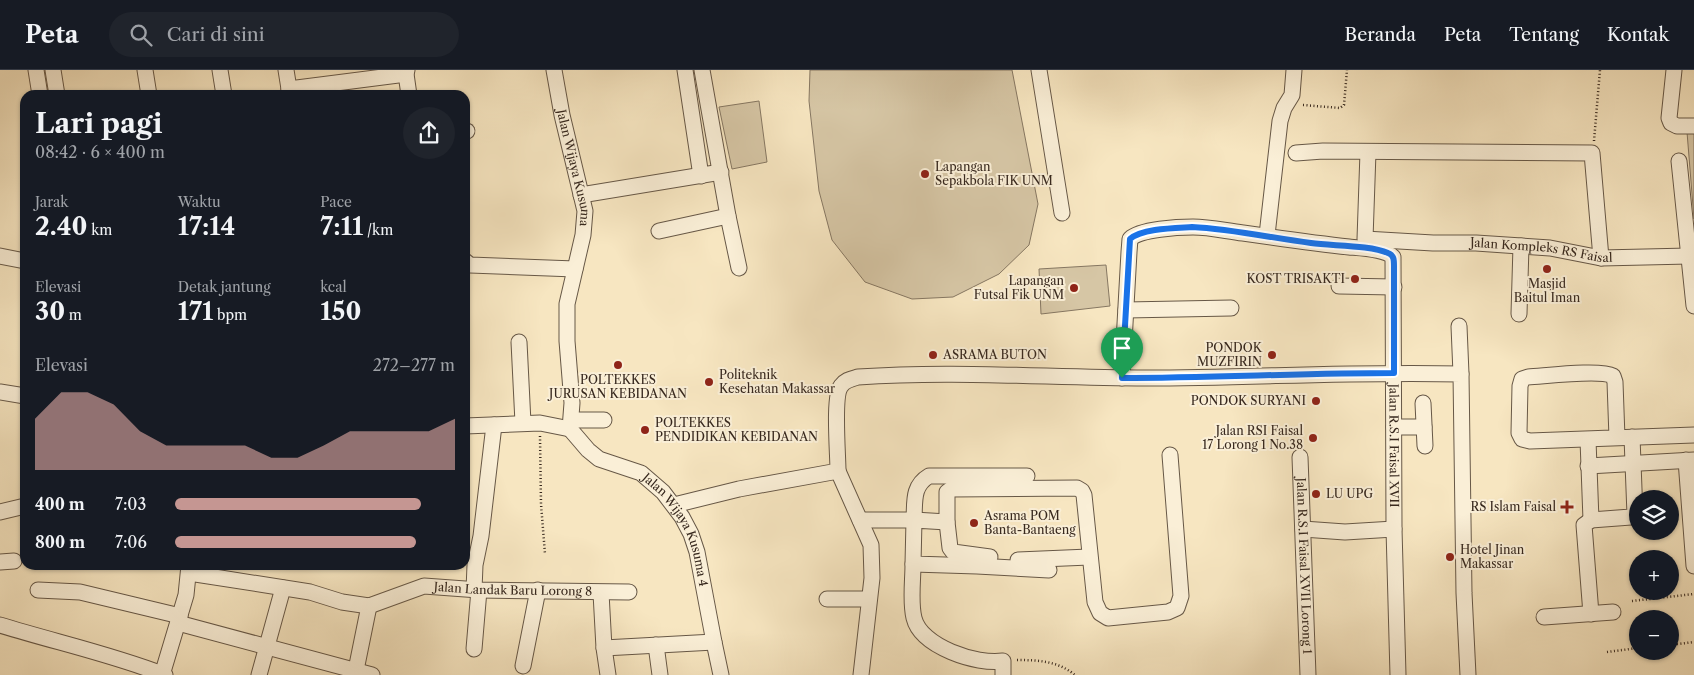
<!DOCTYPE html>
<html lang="id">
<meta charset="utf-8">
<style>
:root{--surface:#171b24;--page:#20242c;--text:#f1f3f6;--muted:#9ea1a6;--line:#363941;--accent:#c59692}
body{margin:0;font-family:"Libre Caslon Text",serif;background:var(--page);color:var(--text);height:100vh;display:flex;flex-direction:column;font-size:19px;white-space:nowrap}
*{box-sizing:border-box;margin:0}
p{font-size:16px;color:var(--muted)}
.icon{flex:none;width:28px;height:28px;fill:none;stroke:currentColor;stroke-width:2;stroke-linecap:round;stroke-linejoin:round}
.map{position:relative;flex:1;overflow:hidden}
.drawer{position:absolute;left:20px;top:20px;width:450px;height:480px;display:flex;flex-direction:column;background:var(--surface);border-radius:15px;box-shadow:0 1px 4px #0004}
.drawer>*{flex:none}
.controls{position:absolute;left:1629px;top:420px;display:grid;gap:10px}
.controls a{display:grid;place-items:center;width:50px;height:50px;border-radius:50%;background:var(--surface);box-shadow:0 1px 4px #0004;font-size:25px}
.pin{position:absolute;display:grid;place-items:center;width:42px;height:42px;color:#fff;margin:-51px -21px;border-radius:50% 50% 50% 0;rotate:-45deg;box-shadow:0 0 5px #0007}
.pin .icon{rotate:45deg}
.round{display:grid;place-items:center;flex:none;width:52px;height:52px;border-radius:26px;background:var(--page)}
.headline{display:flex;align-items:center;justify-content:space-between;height:85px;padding:0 15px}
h1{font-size:28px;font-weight:700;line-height:38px}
.stats{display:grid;grid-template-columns:repeat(3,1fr);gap:8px;height:85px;padding:5px 15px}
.stats div{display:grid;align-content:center}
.stats b{font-size:25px;font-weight:700}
.stats small{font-size:14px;font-weight:400}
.stats p{font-size:14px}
.chart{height:140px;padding:10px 15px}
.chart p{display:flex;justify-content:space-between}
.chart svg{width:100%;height:90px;margin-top:5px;fill:var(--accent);opacity:.7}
ul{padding:0 15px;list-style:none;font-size:16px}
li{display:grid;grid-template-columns:80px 60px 1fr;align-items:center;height:38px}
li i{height:12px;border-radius:6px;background:var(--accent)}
header{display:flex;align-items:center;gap:30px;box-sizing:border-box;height:70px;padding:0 25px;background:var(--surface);border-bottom:1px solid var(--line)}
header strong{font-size:24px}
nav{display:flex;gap:28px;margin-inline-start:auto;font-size:18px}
.search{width:350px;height:45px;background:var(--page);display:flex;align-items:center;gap:12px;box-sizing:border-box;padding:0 18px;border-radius:28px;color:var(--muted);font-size:19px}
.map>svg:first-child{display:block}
</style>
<header>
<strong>Peta</strong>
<div class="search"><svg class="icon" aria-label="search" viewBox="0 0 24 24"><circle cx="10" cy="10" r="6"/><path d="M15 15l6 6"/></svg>Cari di sini</div>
<nav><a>Beranda</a><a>Peta</a><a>Tentang</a><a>Kontak</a></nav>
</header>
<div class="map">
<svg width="1694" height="605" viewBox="0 0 1694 605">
<rect width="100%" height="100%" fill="#f7e6c1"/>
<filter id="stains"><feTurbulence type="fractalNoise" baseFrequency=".004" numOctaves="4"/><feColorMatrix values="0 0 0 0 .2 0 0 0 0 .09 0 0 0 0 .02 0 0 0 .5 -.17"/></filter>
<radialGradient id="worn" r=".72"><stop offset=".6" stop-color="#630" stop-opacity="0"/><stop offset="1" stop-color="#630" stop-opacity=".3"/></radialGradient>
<path fill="#d6c6a5" stroke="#867762" d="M810,0H1012L1038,134L1029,175L999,204L953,227L912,229L865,212L832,170L819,121L809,31Z
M759,31L767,92L732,99L719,37Z
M1687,62L1694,63V149Z
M1106,195L1110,236L1041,244L1039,199Z"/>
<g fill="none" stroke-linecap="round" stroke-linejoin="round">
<defs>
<g id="minor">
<path d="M36,0L40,25"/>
<path d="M53,0L57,25"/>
<path d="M145,0L149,25"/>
<path d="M220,0L224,25"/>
<path d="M286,0L290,25"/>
<path d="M407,0L406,4L409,25"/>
<path id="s1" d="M554,0L562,45L585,141L583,165L567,234V271L572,333L570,359"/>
<path d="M685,0L701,106"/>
<path d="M702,0L728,146L739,198"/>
<path d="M1039,0L1062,143"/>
<path d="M1674,0L1669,48L1671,53L1677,56H1694"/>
<path d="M289,19L406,4"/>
<path d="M465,62L467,61"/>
<path id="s2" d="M1368,82L1365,169L1433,173H1476L1550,178L1601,188L1689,186"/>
<path d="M1296,83L1323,81L1592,83L1601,188"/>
<path d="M1679,91L1694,236"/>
<path d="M581,125L721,102"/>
<path d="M659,161L728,146"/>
<path d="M1267,165L1280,51L1284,38L1292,25L1294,0"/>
<path d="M0,186L25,191"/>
<path d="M465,191L470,195L575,199"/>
<path d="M1339,216L1394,217"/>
<path d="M1126,240L1231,238"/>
<path d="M1519,244L1521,176"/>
<path d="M1459,256L1461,304"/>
<path d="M519,272L523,353"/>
<path id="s3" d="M1122,308L1129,182L1130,169C1140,159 1179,157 1193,157C1210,157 1226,161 1243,163C1278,168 1313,173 1349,177C1360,178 1385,179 1393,187L1394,459L1398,605"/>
<path d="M0,322L25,326"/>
<path d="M1423,333L1425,376"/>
<path d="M572,350H604"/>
<path d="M465,356L540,353L570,359"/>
<path d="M1394,357H1424"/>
<path id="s4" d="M570,359L588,380L599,389L641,403L663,422L682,447L691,464L697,482L714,572L721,605"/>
<path d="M1617,368L1615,312L1613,306C1600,299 1546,306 1528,307L1522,309L1520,316L1519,363L1522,369L1530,371L1694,365"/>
<path d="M1588,370L1591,450L1631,447L1635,445L1632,367"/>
<path id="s5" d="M1300,387L1308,605"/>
<path d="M1686,390L1694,496"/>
<path d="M1588,396L1694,390"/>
<path d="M838,401L871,475L872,508L861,605"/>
<path d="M674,435L739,419L838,401C838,385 833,326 841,316C845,310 851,309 858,307C954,300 1050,308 1146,308C1251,308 1356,301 1461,304L1464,523L1468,605"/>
<path d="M0,442L25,436"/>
<path d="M860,450H914C915,432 912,416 929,406H1027"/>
<path d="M1591,450L1584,455L1591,544"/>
<path d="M947,452L950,478L953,482L990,487"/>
<path d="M1303,459L1345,462L1394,459"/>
<path d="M1018,490L1089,487"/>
<path d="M0,492L14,491"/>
<path d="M913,494C913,511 910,532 914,548C921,577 977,595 1003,591V605"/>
<path d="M1049,500L977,496L913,494L914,450L947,452V422L951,419L1077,418L1082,421L1084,425L1095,532L1100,543L1108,548L1168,542L1177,538L1181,526L1170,385"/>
<path id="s6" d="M189,503L310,522L342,532L369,536L424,516L479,520L629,522"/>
<path d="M38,520L80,522L180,546"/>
<path d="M474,520L475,495L481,466L494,355"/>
<path d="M601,523L604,578L608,605"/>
<path d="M827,529H869"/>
<path d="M1544,547L1613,542"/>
<path d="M178,553L372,605"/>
<path d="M0,555C55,572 111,584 165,605"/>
<path d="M656,575L660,605"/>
<path d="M604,578L714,572"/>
<path d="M474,579L479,520"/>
<path d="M523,596L538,520"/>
<path d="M356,600L369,536"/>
<path d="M162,605L186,525L189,495"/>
<path d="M259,605L283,518"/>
</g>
</defs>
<use href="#minor" stroke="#675847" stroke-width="17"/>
<path stroke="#37281e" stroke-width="2.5" stroke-dasharray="1 2.5" stroke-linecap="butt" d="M1303,35L1340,38L1344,35L1347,0
M1594,71L1600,0
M540,366L541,434L545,484
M1632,531L1694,524
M1670,575L1694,572
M1607,582L1638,578
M1017,590C1038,590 1058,591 1075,605"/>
<use href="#minor" stroke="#faefd7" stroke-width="15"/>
</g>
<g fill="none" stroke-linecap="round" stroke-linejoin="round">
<defs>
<path id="route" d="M1192,157C1232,159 1272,168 1311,173C1332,176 1370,175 1388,183C1394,185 1394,190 1394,196V303C1303,303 1212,308 1122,308L1130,169C1142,158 1177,158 1192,157Z"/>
</defs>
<use href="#route" stroke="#fff" stroke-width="10"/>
<use href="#route" stroke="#1a73e8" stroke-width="6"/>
</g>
<g fill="#8f2418" stroke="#faefd7" stroke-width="2">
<circle cx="925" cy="104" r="5"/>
<circle cx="1547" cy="199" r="5"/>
<circle cx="1355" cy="209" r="5"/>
<circle cx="1074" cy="218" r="5"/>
<circle cx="933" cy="285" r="5"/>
<circle cx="1272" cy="285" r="5"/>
<circle cx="618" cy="295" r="5"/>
<circle cx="709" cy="312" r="5"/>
<circle cx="1316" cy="331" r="5"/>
<circle cx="645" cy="360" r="5"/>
<circle cx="1313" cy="368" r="5"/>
<circle cx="1316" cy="424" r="5"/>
<path d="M1564.5 429.5h5v5h5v5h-5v5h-5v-5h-5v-5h5z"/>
<circle cx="974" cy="453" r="5"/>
<circle cx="1450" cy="487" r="5"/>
</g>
<g text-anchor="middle" stroke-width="4" stroke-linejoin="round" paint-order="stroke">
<g font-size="12" fill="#37281e" stroke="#faefd7" text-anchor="start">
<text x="935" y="101">Lapangan<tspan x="935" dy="14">Sepakbola FIK UNM</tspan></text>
<text x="1345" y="213" text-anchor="end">KOST TRISAKTI</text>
<text x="1064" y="215" text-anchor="end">Lapangan<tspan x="1064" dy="14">Futsal Fik UNM</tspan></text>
<text x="1547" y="218" text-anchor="middle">Masjid<tspan x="1547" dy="14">Baitul Iman</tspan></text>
<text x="1262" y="282" text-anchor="end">PONDOK<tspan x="1262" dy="14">MUZFIRIN</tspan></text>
<text x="943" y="289">ASRAMA BUTON</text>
<text x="719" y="309">Politeknik<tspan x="719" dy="14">Kesehatan Makassar</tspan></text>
<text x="618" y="314" text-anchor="middle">POLTEKKES<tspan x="618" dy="14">JURUSAN KEBIDANAN</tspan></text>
<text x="1306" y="335" text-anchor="end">PONDOK SURYANI</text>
<text x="655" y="357">POLTEKKES<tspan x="655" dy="14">PENDIDIKAN KEBIDANAN</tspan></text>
<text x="1303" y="365" text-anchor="end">Jalan RSI Faisal<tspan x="1303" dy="14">17 Lorong 1 No.38</tspan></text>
<text x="1326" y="428">LU UPG</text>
<text x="1556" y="441" text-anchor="end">RS Islam Faisal</text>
<text x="984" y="450">Asrama POM<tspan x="984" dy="14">Banta-Bantaeng</tspan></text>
<text x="1460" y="484">Hotel Jinan<tspan x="1460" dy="14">Makassar</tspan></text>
</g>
<g font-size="12" fill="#37281e" stroke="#faefd7">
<text dy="4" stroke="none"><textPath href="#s1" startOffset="100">Jalan Wijaya Kusuma</textPath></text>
<text dy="4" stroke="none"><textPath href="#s2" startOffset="264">Jalan Kompleks RS Faisal</textPath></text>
<text dy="4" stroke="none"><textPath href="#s3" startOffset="596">Jalan R.S.I Faisal XVII</textPath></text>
<text dy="4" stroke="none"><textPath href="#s4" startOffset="155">Jalan Wijaya Kusuma 4</textPath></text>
<text dy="4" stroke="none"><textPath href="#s5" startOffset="109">Jalan R.S.I Faisal XVII Lorong 1</textPath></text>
<text dy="4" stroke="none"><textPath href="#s6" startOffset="331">Jalan Landak Baru Lorong 8</textPath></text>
</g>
</g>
<rect width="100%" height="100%" filter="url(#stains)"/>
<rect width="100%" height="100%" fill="url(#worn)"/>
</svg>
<div class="controls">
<a><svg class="icon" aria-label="layers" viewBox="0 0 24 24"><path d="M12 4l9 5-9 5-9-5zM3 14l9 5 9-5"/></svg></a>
<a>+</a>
<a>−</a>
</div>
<div class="pin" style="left:1122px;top:308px;background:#1e9e55"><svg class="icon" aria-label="arrive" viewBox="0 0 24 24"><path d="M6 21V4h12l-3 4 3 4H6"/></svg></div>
<section class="drawer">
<div class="headline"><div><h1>Lari pagi</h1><p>08:42 · 6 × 400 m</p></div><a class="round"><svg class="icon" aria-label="share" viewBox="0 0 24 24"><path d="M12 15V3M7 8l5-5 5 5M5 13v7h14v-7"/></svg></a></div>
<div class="stats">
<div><p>Jarak</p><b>2.40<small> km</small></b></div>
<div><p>Waktu</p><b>17:14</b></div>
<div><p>Pace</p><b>7:11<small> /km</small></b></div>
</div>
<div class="stats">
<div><p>Elevasi</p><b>30<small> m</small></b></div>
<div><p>Detak jantung</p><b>171<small> bpm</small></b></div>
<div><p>kcal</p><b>150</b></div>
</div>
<div class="chart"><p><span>Elevasi</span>272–277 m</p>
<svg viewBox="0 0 160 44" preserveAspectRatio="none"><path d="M0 44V19L10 6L20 6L30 12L40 25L50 32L60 32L70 32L80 32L90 38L100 38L110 32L120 25L130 25L140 25L150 25L160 19V44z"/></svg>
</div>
<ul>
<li><b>400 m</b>7:03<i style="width:88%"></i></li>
<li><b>800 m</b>7:06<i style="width:86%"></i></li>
</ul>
</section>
</div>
